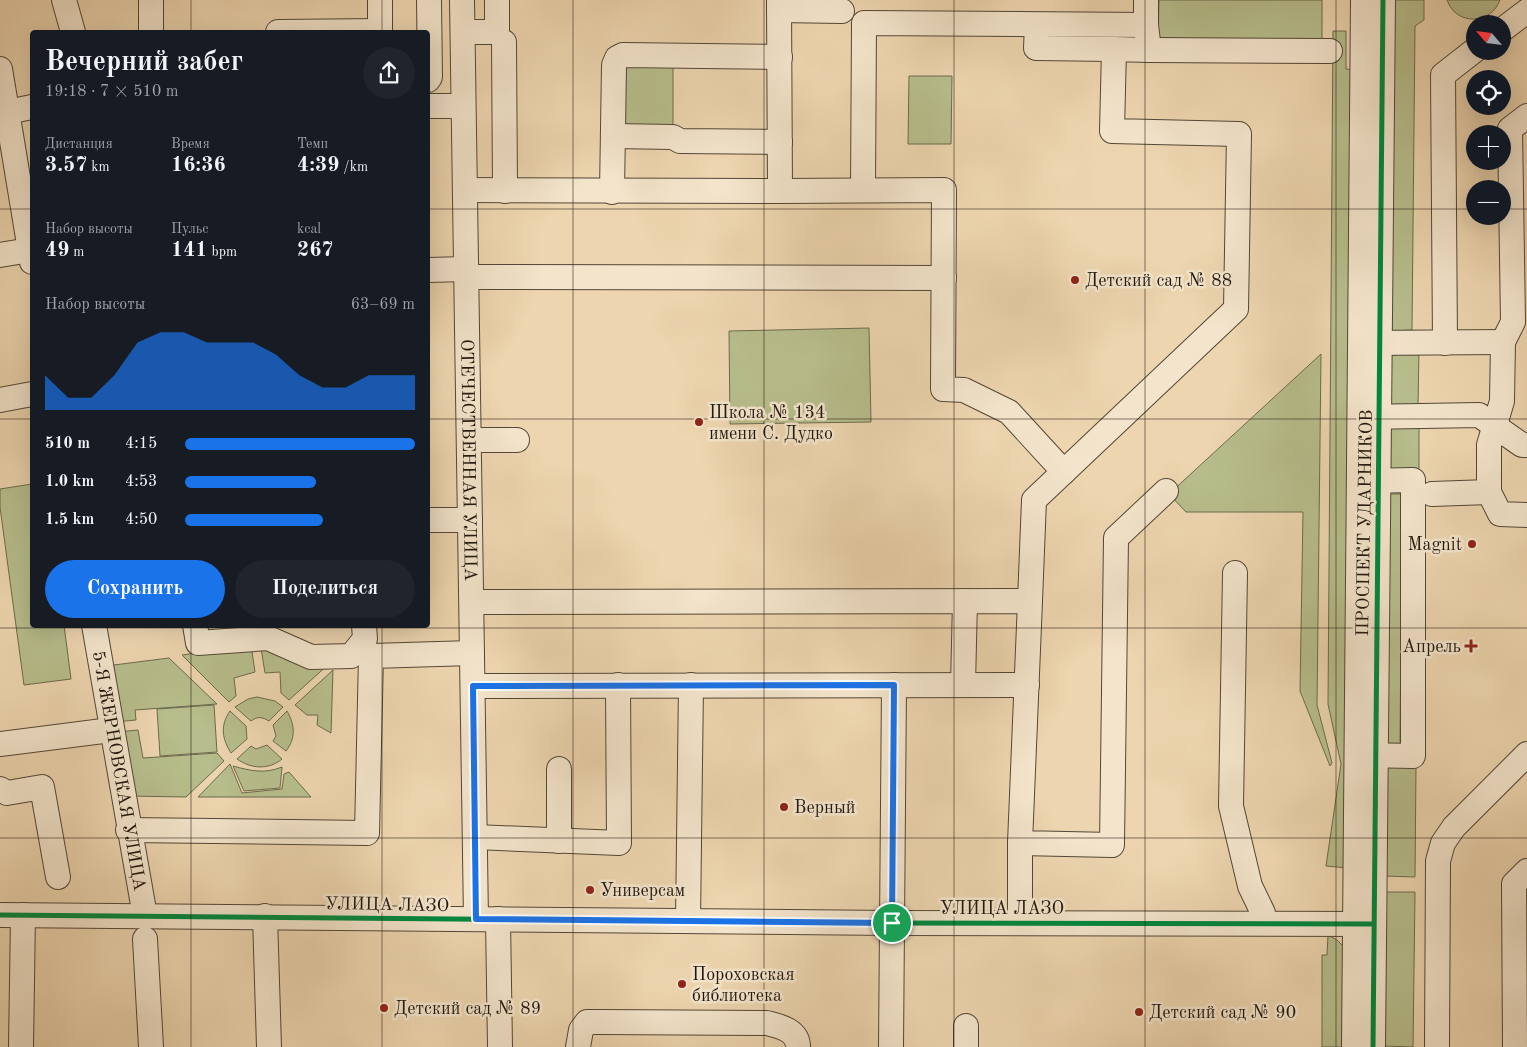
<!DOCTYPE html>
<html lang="ru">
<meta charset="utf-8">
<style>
:root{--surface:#171b24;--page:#20242c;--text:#f1f3f6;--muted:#9ea1a6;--accent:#1a73e8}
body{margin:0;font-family:"Old Standard TT",serif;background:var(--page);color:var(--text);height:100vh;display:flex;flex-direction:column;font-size:19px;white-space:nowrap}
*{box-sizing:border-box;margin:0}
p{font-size:16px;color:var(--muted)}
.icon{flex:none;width:28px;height:28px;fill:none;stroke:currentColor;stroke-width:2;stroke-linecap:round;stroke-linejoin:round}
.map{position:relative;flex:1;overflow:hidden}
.side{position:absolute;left:30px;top:30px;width:400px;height:598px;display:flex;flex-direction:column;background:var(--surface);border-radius:5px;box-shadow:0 5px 20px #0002}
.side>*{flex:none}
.needle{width:32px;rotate:298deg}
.buttons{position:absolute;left:1466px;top:15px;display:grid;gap:10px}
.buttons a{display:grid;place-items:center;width:45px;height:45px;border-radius:50%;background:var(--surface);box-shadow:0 5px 20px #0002;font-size:25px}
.pin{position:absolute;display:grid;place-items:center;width:42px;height:42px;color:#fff;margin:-21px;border:2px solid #fff;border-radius:50%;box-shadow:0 1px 5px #0007}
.round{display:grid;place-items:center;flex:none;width:52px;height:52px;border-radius:26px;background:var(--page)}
.headline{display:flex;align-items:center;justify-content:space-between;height:85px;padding:0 15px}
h1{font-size:28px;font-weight:700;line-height:38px}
.figures{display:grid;grid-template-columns:repeat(3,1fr);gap:8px;height:85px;padding:5px 15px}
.figures div{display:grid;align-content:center}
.figures b{font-size:21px;font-weight:700}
.figures small{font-size:14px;font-weight:400}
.figures p{font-size:14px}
.chart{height:140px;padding:10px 15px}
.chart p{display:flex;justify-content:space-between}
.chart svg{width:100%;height:90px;margin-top:5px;fill:var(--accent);opacity:.7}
.action{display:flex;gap:10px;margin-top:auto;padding:10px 15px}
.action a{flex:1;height:58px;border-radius:30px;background:var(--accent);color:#fff;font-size:20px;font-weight:700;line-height:58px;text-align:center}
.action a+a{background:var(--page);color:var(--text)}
ul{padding:0 15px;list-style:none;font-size:16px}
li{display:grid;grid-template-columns:80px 60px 1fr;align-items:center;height:38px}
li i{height:12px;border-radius:6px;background:var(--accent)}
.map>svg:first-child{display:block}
</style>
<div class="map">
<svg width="1527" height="1047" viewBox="0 0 1527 1047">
<rect width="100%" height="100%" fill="#edd5af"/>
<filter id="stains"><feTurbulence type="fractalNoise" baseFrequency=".004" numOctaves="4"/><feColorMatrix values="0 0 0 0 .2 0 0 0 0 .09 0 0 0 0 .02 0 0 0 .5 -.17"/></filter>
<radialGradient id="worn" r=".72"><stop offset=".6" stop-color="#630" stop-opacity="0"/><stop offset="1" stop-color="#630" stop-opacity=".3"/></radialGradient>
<path fill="#b7bd8c" stroke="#6c6a4e" d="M1159,0H1322V46L1158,49Z
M1394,0H1424V20L1415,26L1412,330L1391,331Z
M1447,0H1500C1491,25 1456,26 1447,0Z
M1333,31H1346V69L1356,70L1348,868L1326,866L1341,764L1328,704Z
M625,66H673V129L624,128Z
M909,76H952L951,144H908Z
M869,328L871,422L730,424L729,331Z
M1391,349H1419L1418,407H1390Z
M1321,354L1317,705L1332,763L1330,766L1300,691L1303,512H1186L1169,494Z
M1419,423V472L1389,470L1390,424Z
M32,484V625H64L71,679L24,685L0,507V489Z
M1389,494H1402L1400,745H1387Z
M260,642L330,663L289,700L281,693L280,672L265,673Z
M251,645L255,672L234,678L236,696L229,702L182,655Z
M169,658L217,704L135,710L136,720L115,722L106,666Z
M333,670L331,733L317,725L318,715H307L295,705Z
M257,697L275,701L283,707L269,721C262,717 258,716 251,721L235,707L248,699Z
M214,705L217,752L160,756L157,709Z
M230,711L246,726L247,739L231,753C222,739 220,725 230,711Z
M287,711C295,725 296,738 286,751L273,741L276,736L273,725Z
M138,730L143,758L217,753L224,761L186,797L128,796L117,732Z
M267,745L282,759C269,770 251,769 237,759L251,746L256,749Z
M230,764L242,793L282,789L284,774L289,772L311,797H198Z
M233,766C251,771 265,774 282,767L280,788L244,791Z
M1386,767H1416L1415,877L1385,876Z
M1385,892H1415L1413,1047L1384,1046Z
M1328,935L1337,940L1344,947L1346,1047H1322V955H1327Z"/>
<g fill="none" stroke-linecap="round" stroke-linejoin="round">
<defs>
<g id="minor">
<path d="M64,0L73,32"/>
<path d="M151,0V32"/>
<path d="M380,0V32"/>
<path id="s1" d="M462,0L476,919"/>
<path d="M779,0L780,191L944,190L943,389L964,390L1009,412L1064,472"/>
<path d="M779,10L842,11"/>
<path d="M1037,25L1036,48L1114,49"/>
<path d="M1502,30L1527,11"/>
<path d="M278,32L380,31"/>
<path d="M463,32H497V0"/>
<path d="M504,42L505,191"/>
<path d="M1149,50L1330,51"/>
<path d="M0,69L32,262"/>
<path d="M428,80L430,77L429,0"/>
<path d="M428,106H463"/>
<path d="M7,112L32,107"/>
<path d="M1527,116L1510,129L1513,322L1503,342L1502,401L1489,445V492L1500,514L1527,515"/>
<path d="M613,136L673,137L680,141L780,142"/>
<path d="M465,190L780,191"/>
<path d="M863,190L864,23L1146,25V0"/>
<path d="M612,192L614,65L617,58L623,55L780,57"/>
<path d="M0,255L30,250"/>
<path d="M428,270L466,269"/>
<path d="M466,277L944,278"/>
<path d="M1364,343L1503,342"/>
<path d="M1445,343L1443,75L1475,50"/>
<path d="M0,400L32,394"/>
<path d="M1363,417L1479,415L1522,445H1527"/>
<path d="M469,440H517"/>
<path d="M1432,494L1489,492"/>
<path d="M428,520H470"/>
<path d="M1235,573L1231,806L1250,886L1263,913V923"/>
<path d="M1030,601L1034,500L1236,309L1239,134L1112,131L1114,49L1149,50L1146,25"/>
<path d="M472,602L1030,601L1020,843L1112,845L1116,538L1166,491"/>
<path id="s2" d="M94,625L145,916"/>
<path d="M195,625L198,643L268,638L311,657L351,656L365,639L364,625"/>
<path d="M963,685L965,601"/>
<path d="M473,686L1027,685"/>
<path d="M0,744L111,730"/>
<path d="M1361,755L1413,756V480L1364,481"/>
<path d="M0,789L7,793L42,787L58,877"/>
<path d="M128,830L367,833L371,656L472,653"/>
<path d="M475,837L619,843L618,685"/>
<path d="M559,841V769"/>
<path d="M0,915L892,923L1374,924"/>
<path d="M265,916L269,1047"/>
<path d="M498,919L500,1047"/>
<path d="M688,921L691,685"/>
<path d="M1020,922V843"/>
<path d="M145,939L151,1047"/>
<path d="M966,1026V1047"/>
<path d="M21,1047L23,915"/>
<path d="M578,1047L581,1030L587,1022H598L767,1023C779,1026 798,1030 798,1047"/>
<path d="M891,1047L894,685"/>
<path d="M1354,1047L1363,0"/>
<path d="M1373,1047L1383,0"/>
<path d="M1437,1047L1438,861L1443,843L1454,827L1527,754"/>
<path d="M1515,1047L1514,884L1527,871"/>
</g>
</defs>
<use href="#minor" stroke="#534738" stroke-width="26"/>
<use href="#minor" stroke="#f3e4cb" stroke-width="24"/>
<defs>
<path id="cycleway" d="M0,915L892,923L1374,924
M1373,1047L1383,0"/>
</defs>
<use href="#cycleway" stroke="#f3e4cb" stroke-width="8"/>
<use href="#cycleway" stroke="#00873e" stroke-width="5"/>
</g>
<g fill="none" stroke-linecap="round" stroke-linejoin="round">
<defs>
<path id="route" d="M894,685L892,923L476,919L473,686Z"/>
</defs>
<use href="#route" stroke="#fff" stroke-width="10"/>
<use href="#route" stroke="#1a73e8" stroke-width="6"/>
</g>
<path fill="none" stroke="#201810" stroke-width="1" stroke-opacity="0.55" d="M191,0V32M382,0V32M573,0V1047M764,0V1047M954,0V1047M1145,0V1047M1336,0V1047M0,209H32M428,209H1475M1502,209H1527M0,419H32M428,419H1527M191,625V1047M382,625V1047M0,628H1527M0,838H1527"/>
<g fill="#8f2418" stroke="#f3e4cb" stroke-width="2">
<circle cx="1075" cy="280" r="5"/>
<circle cx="699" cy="422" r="5"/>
<circle cx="1472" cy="544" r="5"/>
<path d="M1468.5 638.5h5v5h5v5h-5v5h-5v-5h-5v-5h5z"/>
<circle cx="784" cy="807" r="5"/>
<circle cx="590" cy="890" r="5"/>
<circle cx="682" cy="984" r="5"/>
<circle cx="384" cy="1008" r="5"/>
<circle cx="1139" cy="1012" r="5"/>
</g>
<g text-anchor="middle" stroke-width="5" stroke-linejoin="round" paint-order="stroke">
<g font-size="18" fill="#201810" stroke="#f3e4cb" text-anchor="start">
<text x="1085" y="286">Детский сад № 88</text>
<text x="709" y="418">Школа № 134<tspan x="709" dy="21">имени С. Дудко</tspan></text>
<text x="1462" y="550" text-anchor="end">Magnit</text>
<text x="1461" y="652" text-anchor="end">Апрель</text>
<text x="794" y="813">Верный</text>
<text x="600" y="896">Универсам</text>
<text x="692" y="980">Пороховская<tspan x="692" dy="21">библиотека</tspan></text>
<text x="394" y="1014">Детский сад № 89</text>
<text x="1149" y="1018">Детский сад № 90</text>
</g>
<g font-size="18" fill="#201810" stroke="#f3e4cb">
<text dy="6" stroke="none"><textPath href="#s1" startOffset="460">ОТЕЧЕСТВЕННАЯ УЛИЦА</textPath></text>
<text transform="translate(1364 523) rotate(-89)" y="6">ПРОСПЕКТ УДАРНИКОВ</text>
<text dy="6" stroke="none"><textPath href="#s2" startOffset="148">5-Я ЖЕРНОВСКАЯ УЛИЦА</textPath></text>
<text transform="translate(387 904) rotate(1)" y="6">УЛИЦА ЛАЗО</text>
<text x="1002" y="914">УЛИЦА ЛАЗО</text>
</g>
</g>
<rect width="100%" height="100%" filter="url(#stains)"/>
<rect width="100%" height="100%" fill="url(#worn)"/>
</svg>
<div class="buttons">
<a><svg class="needle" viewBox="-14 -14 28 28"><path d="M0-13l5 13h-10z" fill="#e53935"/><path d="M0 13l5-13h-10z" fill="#9ea1a6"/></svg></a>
<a><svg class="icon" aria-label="locate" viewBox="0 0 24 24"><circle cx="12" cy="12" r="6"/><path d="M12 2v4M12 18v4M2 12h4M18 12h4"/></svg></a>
<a>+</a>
<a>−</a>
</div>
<div class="pin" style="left:892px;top:923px;background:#1e9e55"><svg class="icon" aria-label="arrive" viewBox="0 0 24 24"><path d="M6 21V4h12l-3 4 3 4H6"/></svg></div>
<section class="side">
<div class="headline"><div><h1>Вечерний забег</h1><p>19:18 · 7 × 510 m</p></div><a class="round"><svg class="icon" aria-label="share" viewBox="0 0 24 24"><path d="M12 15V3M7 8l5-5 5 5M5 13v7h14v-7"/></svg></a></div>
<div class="figures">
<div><p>Дистанция</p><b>3.57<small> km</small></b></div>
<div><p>Время</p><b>16:36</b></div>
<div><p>Темп</p><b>4:39<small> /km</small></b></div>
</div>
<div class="figures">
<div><p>Набор высоты</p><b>49<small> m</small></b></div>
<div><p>Пульс</p><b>141<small> bpm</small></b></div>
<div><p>kcal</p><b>267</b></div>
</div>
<div class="chart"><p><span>Набор высоты</span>63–69 m</p>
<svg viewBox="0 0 160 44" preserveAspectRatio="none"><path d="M0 44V27L10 38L20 38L30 27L40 11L50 6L60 6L70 11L80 11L90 11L100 17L110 27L120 33L130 33L140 27L150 27L160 27V44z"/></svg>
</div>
<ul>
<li><b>510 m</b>4:15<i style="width:100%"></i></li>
<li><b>1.0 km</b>4:53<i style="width:57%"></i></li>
<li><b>1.5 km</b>4:50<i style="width:60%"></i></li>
</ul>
<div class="action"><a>Сохранить</a><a>Поделиться</a></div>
</section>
</div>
